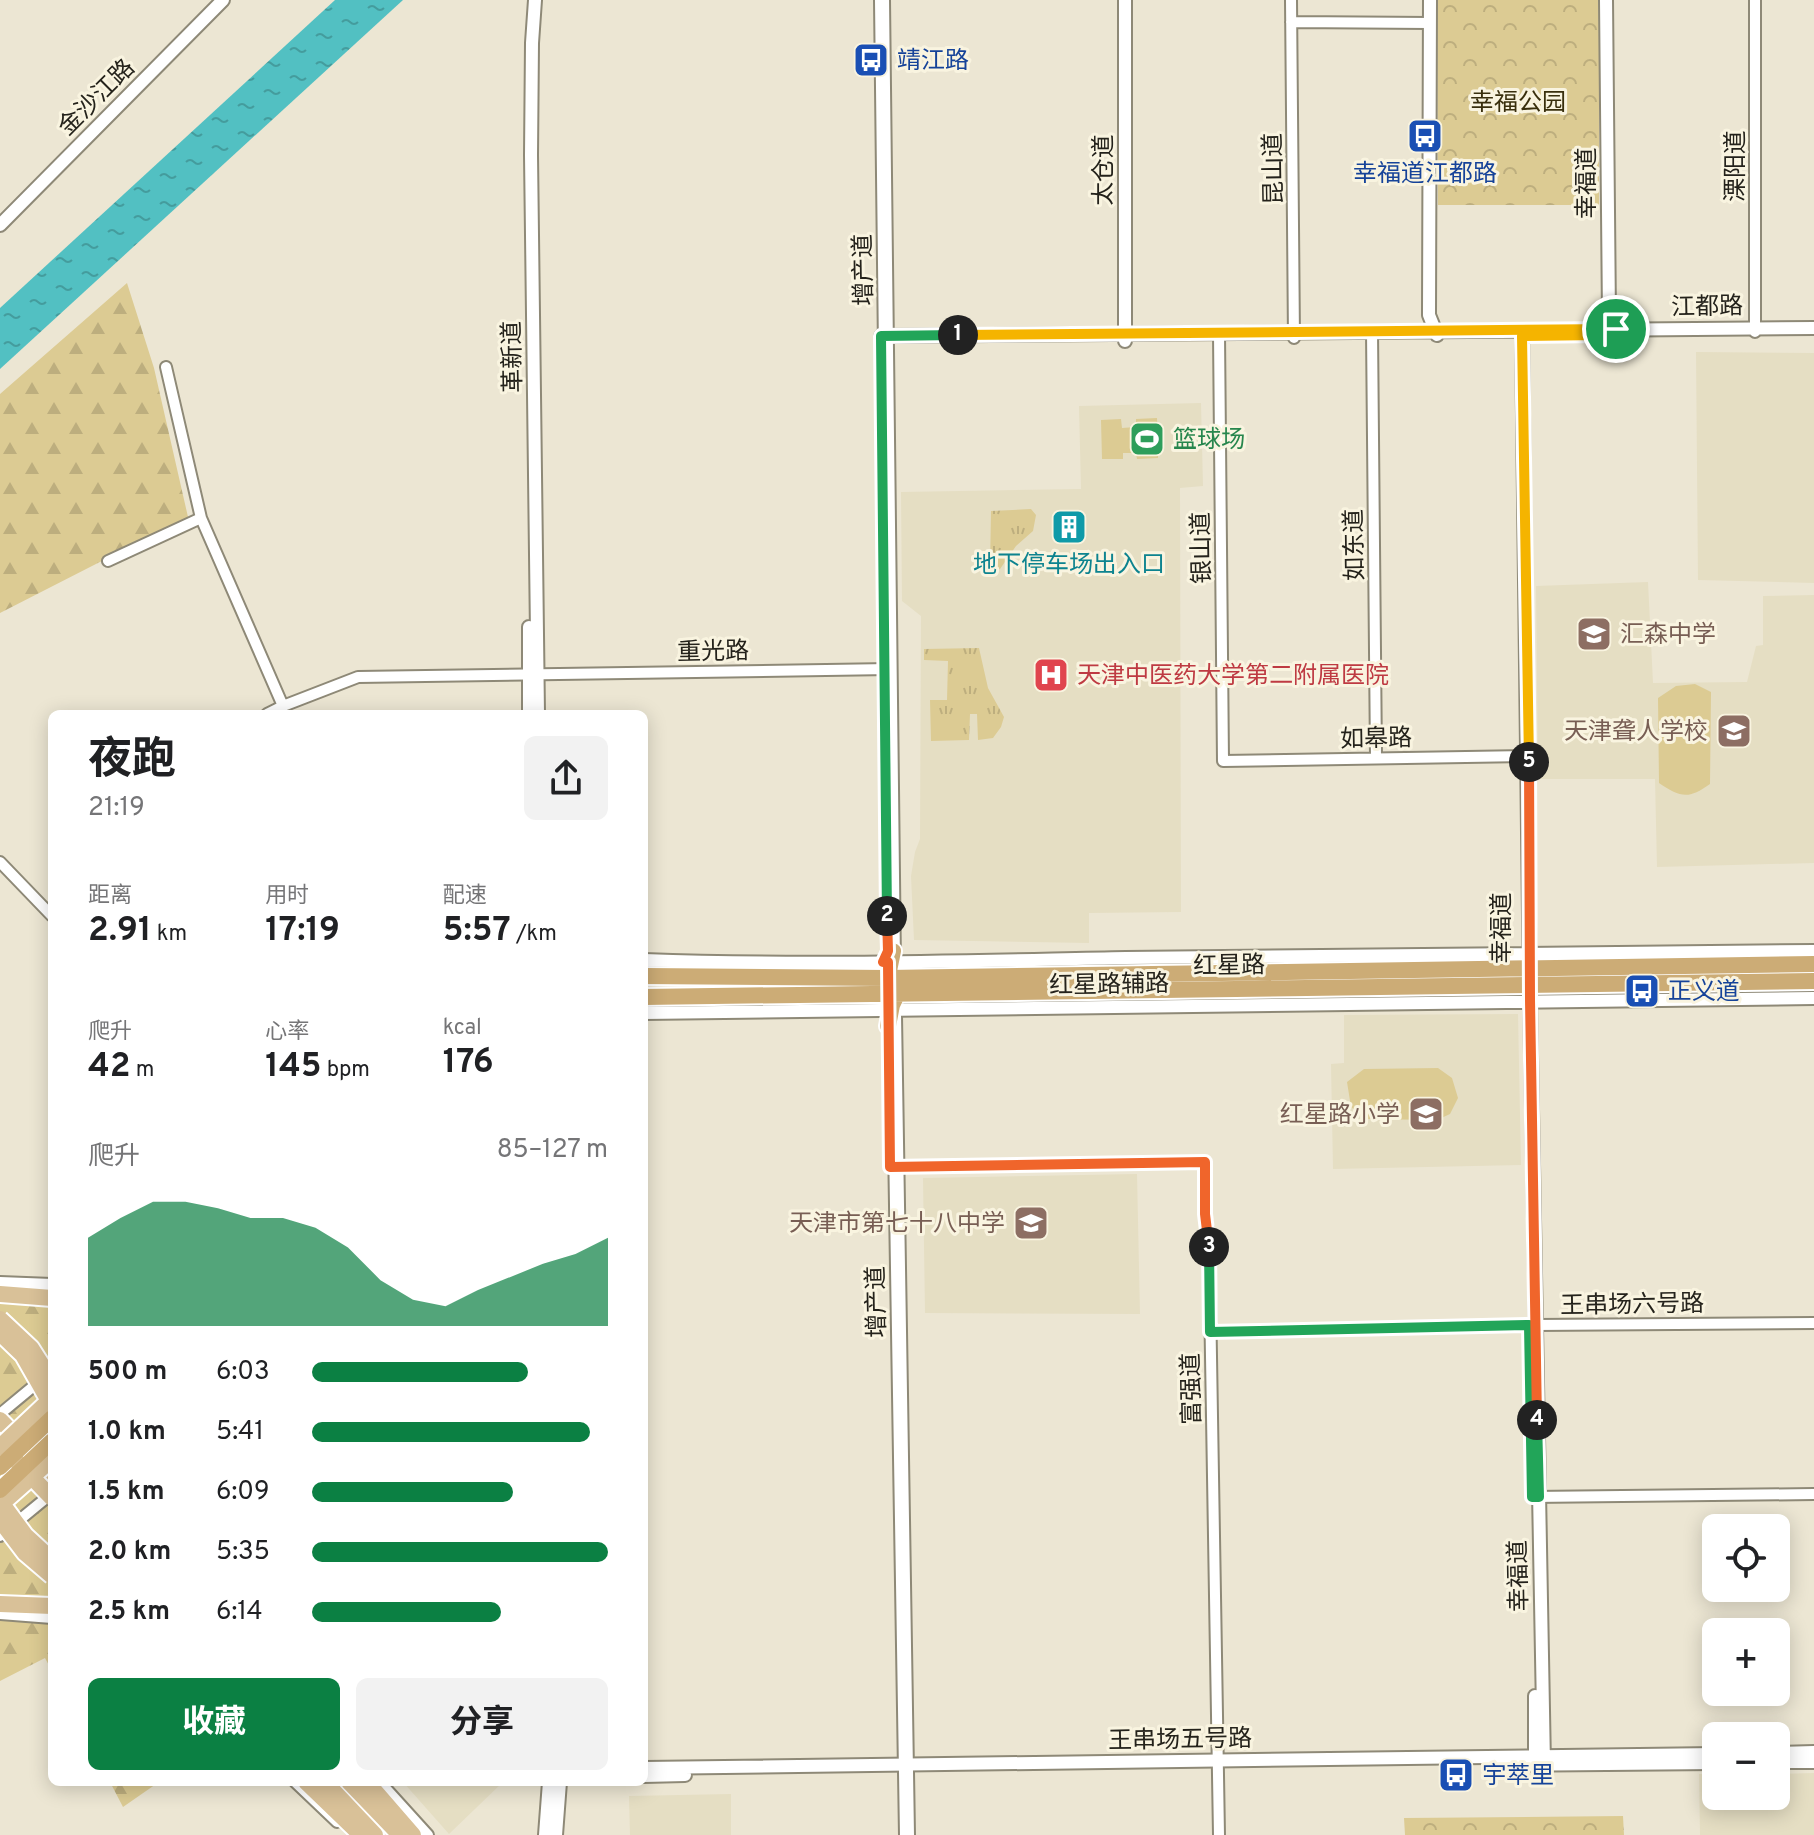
<!DOCTYPE html>
<html lang="zh">
<meta charset="utf-8">
<style>
:root{--surface:#fff;--page:#f2f2f2;--text:#202124;--muted:#757577;--accent:#0b8043}
body{margin:0;font-family:Overpass,"Noto Sans SC",sans-serif;background:var(--page);color:var(--text);height:100vh;display:flex;flex-direction:column;font-size:30px;white-space:nowrap}
*{box-sizing:border-box;margin:0}
p{font-size:26px;color:var(--muted)}
.icon{flex:none;width:44px;height:44px;fill:none;stroke:currentColor;stroke-width:2;stroke-linecap:round;stroke-linejoin:round}
.map{position:relative;flex:1;overflow:hidden}
.details{position:absolute;left:48px;top:710px;width:600px;height:1076px;display:flex;flex-direction:column;background:var(--surface);border-radius:12px;box-shadow:0 4px 20px #0003}
.details>*{flex:none}
.tools{position:absolute;left:1702px;top:1514px;display:grid;gap:16px}
.tools a{display:grid;place-items:center;width:88px;height:88px;border-radius:12px;background:var(--surface);box-shadow:0 4px 20px #0003;font-size:40px}
.pin{position:absolute;display:grid;place-items:center;width:68px;height:68px;color:#fff;margin:-34px;border:4px solid #fff;border-radius:50%;box-shadow:0 2px 8px #0007}
.km{position:absolute;width:40px;height:40px;margin:-20px;border-radius:50%;background:#222;color:#fff;font-size:22px;line-height:40px;text-align:center}
.round{display:grid;place-items:center;flex:none;width:84px;height:84px;border-radius:12px;background:var(--page)}
.head{display:flex;align-items:center;justify-content:space-between;height:136px;padding:0 40px}
h1{font-size:44px;font-weight:700;line-height:60px}
.stats{display:grid;grid-template-columns:repeat(3,1fr);gap:12px;height:136px;padding:8px 40px}
.stats div{display:grid;align-content:center}
.stats b{font-size:34px;font-weight:700}
.stats small{font-size:22px;font-weight:400}
.stats p{font-size:22px}
.chart{height:224px;padding:16px 40px}
.chart p{display:flex;justify-content:space-between}
.chart svg{width:100%;height:144px;margin-top:8px;fill:var(--accent);opacity:.7}
.action{display:flex;gap:16px;margin-top:auto;padding:16px 40px}
.action a{flex:1;height:92px;border-radius:12px;background:var(--accent);color:#fff;font-size:32px;font-weight:700;line-height:92px;text-align:center}
.action a+a{background:var(--page);color:var(--text)}
ul{padding:0 40px;list-style:none;font-size:26px}
li{display:grid;grid-template-columns:128px 96px 1fr;align-items:center;height:60px}
li i{height:20px;border-radius:10px;background:var(--accent)}
.map>svg:first-child{display:block}
</style>
<div class="map">
<svg width="1814" height="1835" viewBox="0 0 1814 1835">
<defs>
<pattern id="grass-tufts" width="24" height="20" patternUnits="userSpaceOnUse" patternTransform="scale(2)"><rect width="24" height="20" fill="#dccb93"/><path d="M3 7l-1-3M5 7V3M7 7l1-3M15 17l-1-3M17 17v-4M19 17l1-3" fill="none" stroke="#bdae7e"/></pattern>
<pattern id="forest-firs" width="22" height="20" patternUnits="userSpaceOnUse" patternTransform="scale(2)"><rect width="22" height="20" fill="#dccb93"/><path d="M5 1l3.5 6h-7zM16 11l3.5 6h-7z" fill="#bdae7e"/></pattern>
<pattern id="park-crowns" width="20" height="18" patternUnits="userSpaceOnUse" patternTransform="scale(2)"><rect width="20" height="18" fill="#dccb93"/><path d="M2 6a3 3 0 1 1 6 0M12 15a3 3 0 1 1 6 0" fill="none" stroke="#bdae7e"/></pattern>
<pattern id="water-ripples" width="26" height="14" patternUnits="userSpaceOnUse" patternTransform="scale(2)"><rect width="26" height="14" fill="#52c0c2"/><path d="M2 4q2-2 4 0t4 0M15 11q2-2 4 0t4 0" fill="none" stroke="#449c9d"/></pattern>
</defs>
<rect width="100%" height="100%" fill="#ece6d3"/>
<path fill="#e5dec3" d="M1696,352L1814,353V583L1698,580Z
M1201,403L1203,486L1180,488L1181,912L1089,913V943L914,940L911,876L915,852L920,839L921,616L902,601L901,492L1081,489L1079,406Z
M1648,582L1653,683L1747,682L1756,646L1763,645V596L1814,595V863L1657,867L1655,779H1538L1536,586Z
M1518,1014L1521,1165L1333,1169L1331,1064L1344,1063V1015Z
M1137,1174L1140,1314L925,1313L923,1178Z
M1814,1773V1835H1700L1699,1774H1716V1796H1776V1774Z
M403,1782H503L449,1834Z
M731,1794V1835H630L629,1796Z"/>
<path fill="url(#grass-tufts)" d="M1031,509L1036,515L1033,531L1016,546L1000,569L993,572L990,567L991,511Z
M979,648L988,688L1004,717L1001,727L993,738L978,740L977,714H970L969,740L931,741L930,700H947L948,661L924,660V649Z"/>
<path fill="url(#forest-firs)" d="M127,283L154,368L188,517L0,613V394Z
M0,1288L52,1292V1671L45,1658L0,1681Z
M110,1782H159L123,1807Z"/>
<path fill="url(#park-crowns)" d="M1437,0H1599V205H1438Z
M1623,1816L1624,1835H1405L1404,1818Z"/>
<path fill="#dccb93" d="M1157,418L1158,458L1137,459L1136,453H1123V459H1102L1101,420L1121,419L1122,428L1136,427V419Z
M1695,684L1711,692L1710,784C1688,800 1680,797 1659,783L1658,698L1676,686Z
M1438,1068L1452,1078L1458,1098L1450,1114L1437,1120L1365,1119L1351,1107L1347,1082L1364,1069Z"/>
<path fill="url(#water-ripples)" d="M335,0H403L0,369V308Z"/>
<g fill="none" stroke-linecap="round" stroke-linejoin="round">
<defs>
<path id="minor" d="M1291,0L1294,338
M1291,22L1430,23
M1372,331L1376,758
M1755,332V0
M1219,334L1223,761L1529,756
M166,367L201,518L283,706L358,677L890,669
M108,561L201,518
M267,714L283,706
M0,862L52,916
M893,1167L1205,1162V1214L1209,1237L1219,1835
M0,1282L52,1284
M1210,1332L1536,1325L1814,1323
M0,1414L41,1380
M1532,1497L1814,1494
M0,1536L51,1494
M0,1614L52,1618
M295,1782L337,1822
M380,1782L428,1835"/>
<path id="tertiary" d="M535,0L532,43L531,155L538,714
M1125,0V341
M1430,0L1429,315L1437,335
M0,225L223,0
M1522,330L1530,1000L1544,1765
M1600,334L1608,324L1609,317L1606,0
M881,336L1814,328
M529,627V714
M644,960C805,966 966,961 1126,958C1356,955 1585,952 1814,951
M644,1013L1814,998
M1535,1696V1765
M1776,1753L1814,1752
M1776,1762H1814
M1495,1765L1716,1763
M644,1768L1716,1754
M644,1776L685,1775
M545,1835L549,1782
M556,1835L560,1782"/>
<path id="secondary" d="M882,0L893,963
M894,1016L907,1835"/>
<path id="primary" d="M0,1294L52,1298
M0,1420L52,1474
M0,1604L52,1606
M306,1782L361,1835
M325,1782L375,1835
M349,1782L400,1835
M367,1782L413,1835"/>
<path id="trunk" d="M644,976L888,978L1814,964
M883,984L888,976L893,951
M644,997L1814,981
M888,1026L892,1005L900,988"/>
</defs>
<use href="#minor" stroke="#8e8977" stroke-width="14"/>
<use href="#tertiary" stroke="#8e8977" stroke-width="16"/>
<use href="#secondary" stroke="#8e8977" stroke-width="18"/>
<use href="#primary" stroke="#fff" stroke-width="20"/>
<use href="#trunk" stroke="#fff" stroke-width="20"/>
<use href="#minor" stroke="#fff" stroke-width="10"/>
<use href="#tertiary" stroke="#fff" stroke-width="12"/>
<use href="#secondary" stroke="#fff" stroke-width="14"/>
<use href="#primary" stroke="#d9c198" stroke-width="16"/>
<use href="#trunk" stroke="#ccac76" stroke-width="16"/>
<defs>
<path id="primary-bridge" d="M0,1319L31,1348L52,1381
M0,1333L23,1355L52,1406
M0,1444L52,1498
M0,1447L52,1398
M0,1501L25,1535L52,1560
M0,1505L52,1459
M0,1520L25,1553L52,1576"/>
<path id="trunk-bridge" d="M0,1467L52,1418
M0,1490L52,1441"/>
</defs>
<use href="#primary-bridge" stroke="#fff" stroke-width="20" stroke-linecap="butt"/>
<use href="#trunk-bridge" stroke="#fff" stroke-width="20" stroke-linecap="butt"/>
<use href="#primary-bridge" stroke="#d9c198" stroke-width="16"/>
<use href="#trunk-bridge" stroke="#ccac76" stroke-width="16"/>
</g>
<g fill="none" stroke-linecap="round" stroke-linejoin="round">
<defs>
<path id="split-1" d="M958,335L1616,329"/>
<path id="split-2" d="M887,916L881,336L958,335"/>
<path id="split-3" d="M887,916L888,951L883,962H888L890,1167L1205,1162V1214L1209,1247"/>
<path id="split-4" d="M1209,1247L1210,1332L1529,1325L1532,1497H1539L1537,1420"/>
<path id="split-5" d="M1529,762L1530,1000L1537,1420"/>
<path id="split-6" d="M1529,762L1522,336L1600,335L1608,324L1609,317L1611,326L1616,329"/>
</defs>
<use href="#split-1" stroke="#fff" stroke-width="16"/>
<use href="#split-2" stroke="#fff" stroke-width="16"/>
<use href="#split-3" stroke="#fff" stroke-width="16"/>
<use href="#split-4" stroke="#fff" stroke-width="16"/>
<use href="#split-5" stroke="#fff" stroke-width="16"/>
<use href="#split-6" stroke="#fff" stroke-width="16"/>
<use href="#split-1" stroke="#f5b400" stroke-width="10"/>
<use href="#split-2" stroke="#22a559" stroke-width="10"/>
<use href="#split-3" stroke="#f0652b" stroke-width="10"/>
<use href="#split-4" stroke="#22a559" stroke-width="10"/>
<use href="#split-5" stroke="#f0652b" stroke-width="10"/>
<use href="#split-6" stroke="#f5b400" stroke-width="10"/>
</g>
<defs>
<symbol id="bus-square" viewBox="-11 -11 22 22"><rect x="-9" y="-9" width="18" height="18" rx="4" fill="#1a4fb4" stroke="#f9f4e0"/><path d="M-5-6H5V4H4V6H2V4H-2V6H-4V4H-5ZM-3.5-4V0h7V-4ZM-3.5 1.2v1.5H-2V1.2ZM2 1.2v1.5H3.5V1.2Z" fill="#fff"/></symbol>
<symbol id="stadium-square" viewBox="-11 -11 22 22"><rect x="-9" y="-9" width="18" height="18" rx="4" fill="#2e9e5b" stroke="#f9f4e0"/><path d="M0-5a6.5 5 0 1 0 0 10a6.5 5 0 1 0 0-10ZM-3.5-1.8h7v3.6h-7Z" fill="#fff"/></symbol>
<symbol id="building-square" viewBox="-11 -11 22 22"><rect x="-9" y="-9" width="18" height="18" rx="4" fill="#0f9aa8" stroke="#f9f4e0"/><path d="M-4-6H4V6H1V3H-1V6H-4ZM-2.5-4.3h1.7v1.8h-1.7ZM.8-4.3h1.7v1.8H.8ZM-2.5-1h1.7V.8h-1.7ZM.8-1h1.7V.8H.8Z" fill="#fff"/></symbol>
<symbol id="school-square" viewBox="-11 -11 22 22"><rect x="-9" y="-9" width="18" height="18" rx="4" fill="#8d6e63" stroke="#f9f4e0"/><path d="M0-5L7-2L0 1L-7-2ZM-4 1L0 2.5L4 1V4Q0 6-4 4Z" fill="#fff"/></symbol>
<symbol id="hospital-square" viewBox="-11 -11 22 22"><rect x="-9" y="-9" width="18" height="18" rx="4" fill="#e0444e" stroke="#f9f4e0"/><path d="M-5-5h3v3.5h4V-5h3V5h-3V1.5h-4V5h-3Z" fill="#fff"/></symbol>
</defs>
<g fill-rule="evenodd">
<use href="#bus-square" x="851" y="40" width="40" height="40"/>
<use href="#bus-square" x="1405" y="116" width="40" height="40"/>
<use href="#stadium-square" x="1127" y="419" width="40" height="40"/>
<use href="#building-square" x="1049" y="507" width="40" height="40"/>
<use href="#school-square" x="1574" y="614" width="40" height="40"/>
<use href="#hospital-square" x="1031" y="655" width="40" height="40"/>
<use href="#school-square" x="1714" y="711" width="40" height="40"/>
<use href="#bus-square" x="1622" y="971" width="40" height="40"/>
<use href="#school-square" x="1406" y="1094" width="40" height="40"/>
<use href="#school-square" x="1011" y="1203" width="40" height="40"/>
<use href="#bus-square" x="1436" y="1755" width="40" height="40"/>
</g>
<g text-anchor="middle" stroke-width="6" stroke-linejoin="round" paint-order="stroke">
<g font-size="24" fill="#164399" stroke="#f9f4e0" text-anchor="start">
<text x="897" y="68">靖江路</text>
<text x="1425" y="181" text-anchor="middle">幸福道江都路</text>
<text x="1668" y="999">正义道</text>
<text x="1482" y="1783">宇萃里</text>
</g>
<g font-size="24" fill="#24221b" stroke="#f9f4e0">
<text transform="translate(96 97) rotate(-45)" y="8">金沙江路</text>
<text transform="translate(1735 166) rotate(-90)" y="8">溧阳道</text>
<text transform="translate(1273 169) rotate(-91)" y="8">昆山道</text>
<text transform="translate(1103 170) rotate(-90)" y="8">太仓道</text>
<text transform="translate(1586 183) rotate(-90)" y="8">幸福道</text>
<text transform="translate(863 270) rotate(-91)" y="8">增产道</text>
<text transform="translate(1707 306) rotate(-1)" y="8">江都路</text>
<text transform="translate(512 357) rotate(-91)" y="8">革新道</text>
<text transform="translate(1354 545) rotate(-91)" y="8">如东道</text>
<text transform="translate(1201 548) rotate(-91)" y="8">银山道</text>
<text transform="translate(713 651) rotate(-1)" y="8">重光路</text>
<text transform="translate(1376 738) rotate(-1)" y="8">如皋路</text>
<text transform="translate(1501 928) rotate(-90)" y="8">幸福道</text>
<text transform="translate(1229 965) rotate(-1)" y="8">红星路</text>
<text transform="translate(1109 984) rotate(-1)" y="8">红星路辅路</text>
<text transform="translate(876 1302) rotate(-91)" y="8">增产道</text>
<text transform="translate(1632 1304) rotate(-1)" y="8">王串场六号路</text>
<text transform="translate(1191 1389) rotate(-91)" y="8">富强道</text>
<text transform="translate(1518 1576) rotate(-91)" y="8">幸福道</text>
<text transform="translate(1180 1739) rotate(-1)" y="8">王串场五号路</text>
</g>
<g font-size="24" fill="#392f0d" stroke="#f9f4e0">
<text x="1518" y="110">幸福公园</text>
</g>
<g font-size="24" fill="#27864d" stroke="#f9f4e0" text-anchor="start">
<text x="1173" y="447">篮球场</text>
</g>
<g font-size="24" fill="#0d838f" stroke="#f9f4e0">
<text x="1069" y="572">地下停车场出入口</text>
</g>
<g font-size="24" fill="#785e54" stroke="#f9f4e0" text-anchor="end">
<text x="1620" y="642" text-anchor="start">汇森中学</text>
<text x="1708" y="739">天津聋人学校</text>
<text x="1400" y="1122">红星路小学</text>
<text x="1005" y="1231">天津市第七十八中学</text>
</g>
<g font-size="24" fill="#be3a42" stroke="#f9f4e0" text-anchor="start">
<text x="1077" y="683">天津中医药大学第二附属医院</text>
</g>
</g>
</svg>
<div class="tools">
<a><svg class="icon" aria-label="locate" viewBox="0 0 24 24"><circle cx="12" cy="12" r="6"/><path d="M12 2v4M12 18v4M2 12h4M18 12h4"/></svg></a>
<a>+</a>
<a>−</a>
</div>
<div class="pin" style="left:1616px;top:329px;background:#1e9e55"><svg class="icon" aria-label="arrive" viewBox="0 0 24 24"><path d="M6 21V4h12l-3 4 3 4H6"/></svg></div>
<b class="km" style="left:958px;top:335px">1</b>
<b class="km" style="left:887px;top:916px">2</b>
<b class="km" style="left:1209px;top:1247px">3</b>
<b class="km" style="left:1537px;top:1420px">4</b>
<b class="km" style="left:1529px;top:762px">5</b>
<section class="details">
<div class="head"><div><h1>夜跑</h1><p>21:19</p></div><a class="round"><svg class="icon" aria-label="share" viewBox="0 0 24 24"><path d="M12 15V3M7 8l5-5 5 5M5 13v7h14v-7"/></svg></a></div>
<div class="stats">
<div><p>距离</p><b>2.91<small> km</small></b></div>
<div><p>用时</p><b>17:19</b></div>
<div><p>配速</p><b>5:57<small> /km</small></b></div>
</div>
<div class="stats">
<div><p>爬升</p><b>42<small> m</small></b></div>
<div><p>心率</p><b>145<small> bpm</small></b></div>
<div><p>kcal</p><b>176</b></div>
</div>
<div class="chart"><p><span>爬升</span>85–127 m</p>
<svg viewBox="0 0 160 44" preserveAspectRatio="none"><path d="M0 44V17L10 11L20 6L30 6L40 8L50 11L60 11L70 14L80 20L90 30L100 36L110 38L120 33L130 29L140 25L150 22L160 17V44z"/></svg>
</div>
<ul>
<li><b>500 m</b>6:03<i style="width:73%"></i></li>
<li><b>1.0 km</b>5:41<i style="width:94%"></i></li>
<li><b>1.5 km</b>6:09<i style="width:68%"></i></li>
<li><b>2.0 km</b>5:35<i style="width:100%"></i></li>
<li><b>2.5 km</b>6:14<i style="width:64%"></i></li>
</ul>
<div class="action"><a>收藏</a><a>分享</a></div>
</section>
</div>
